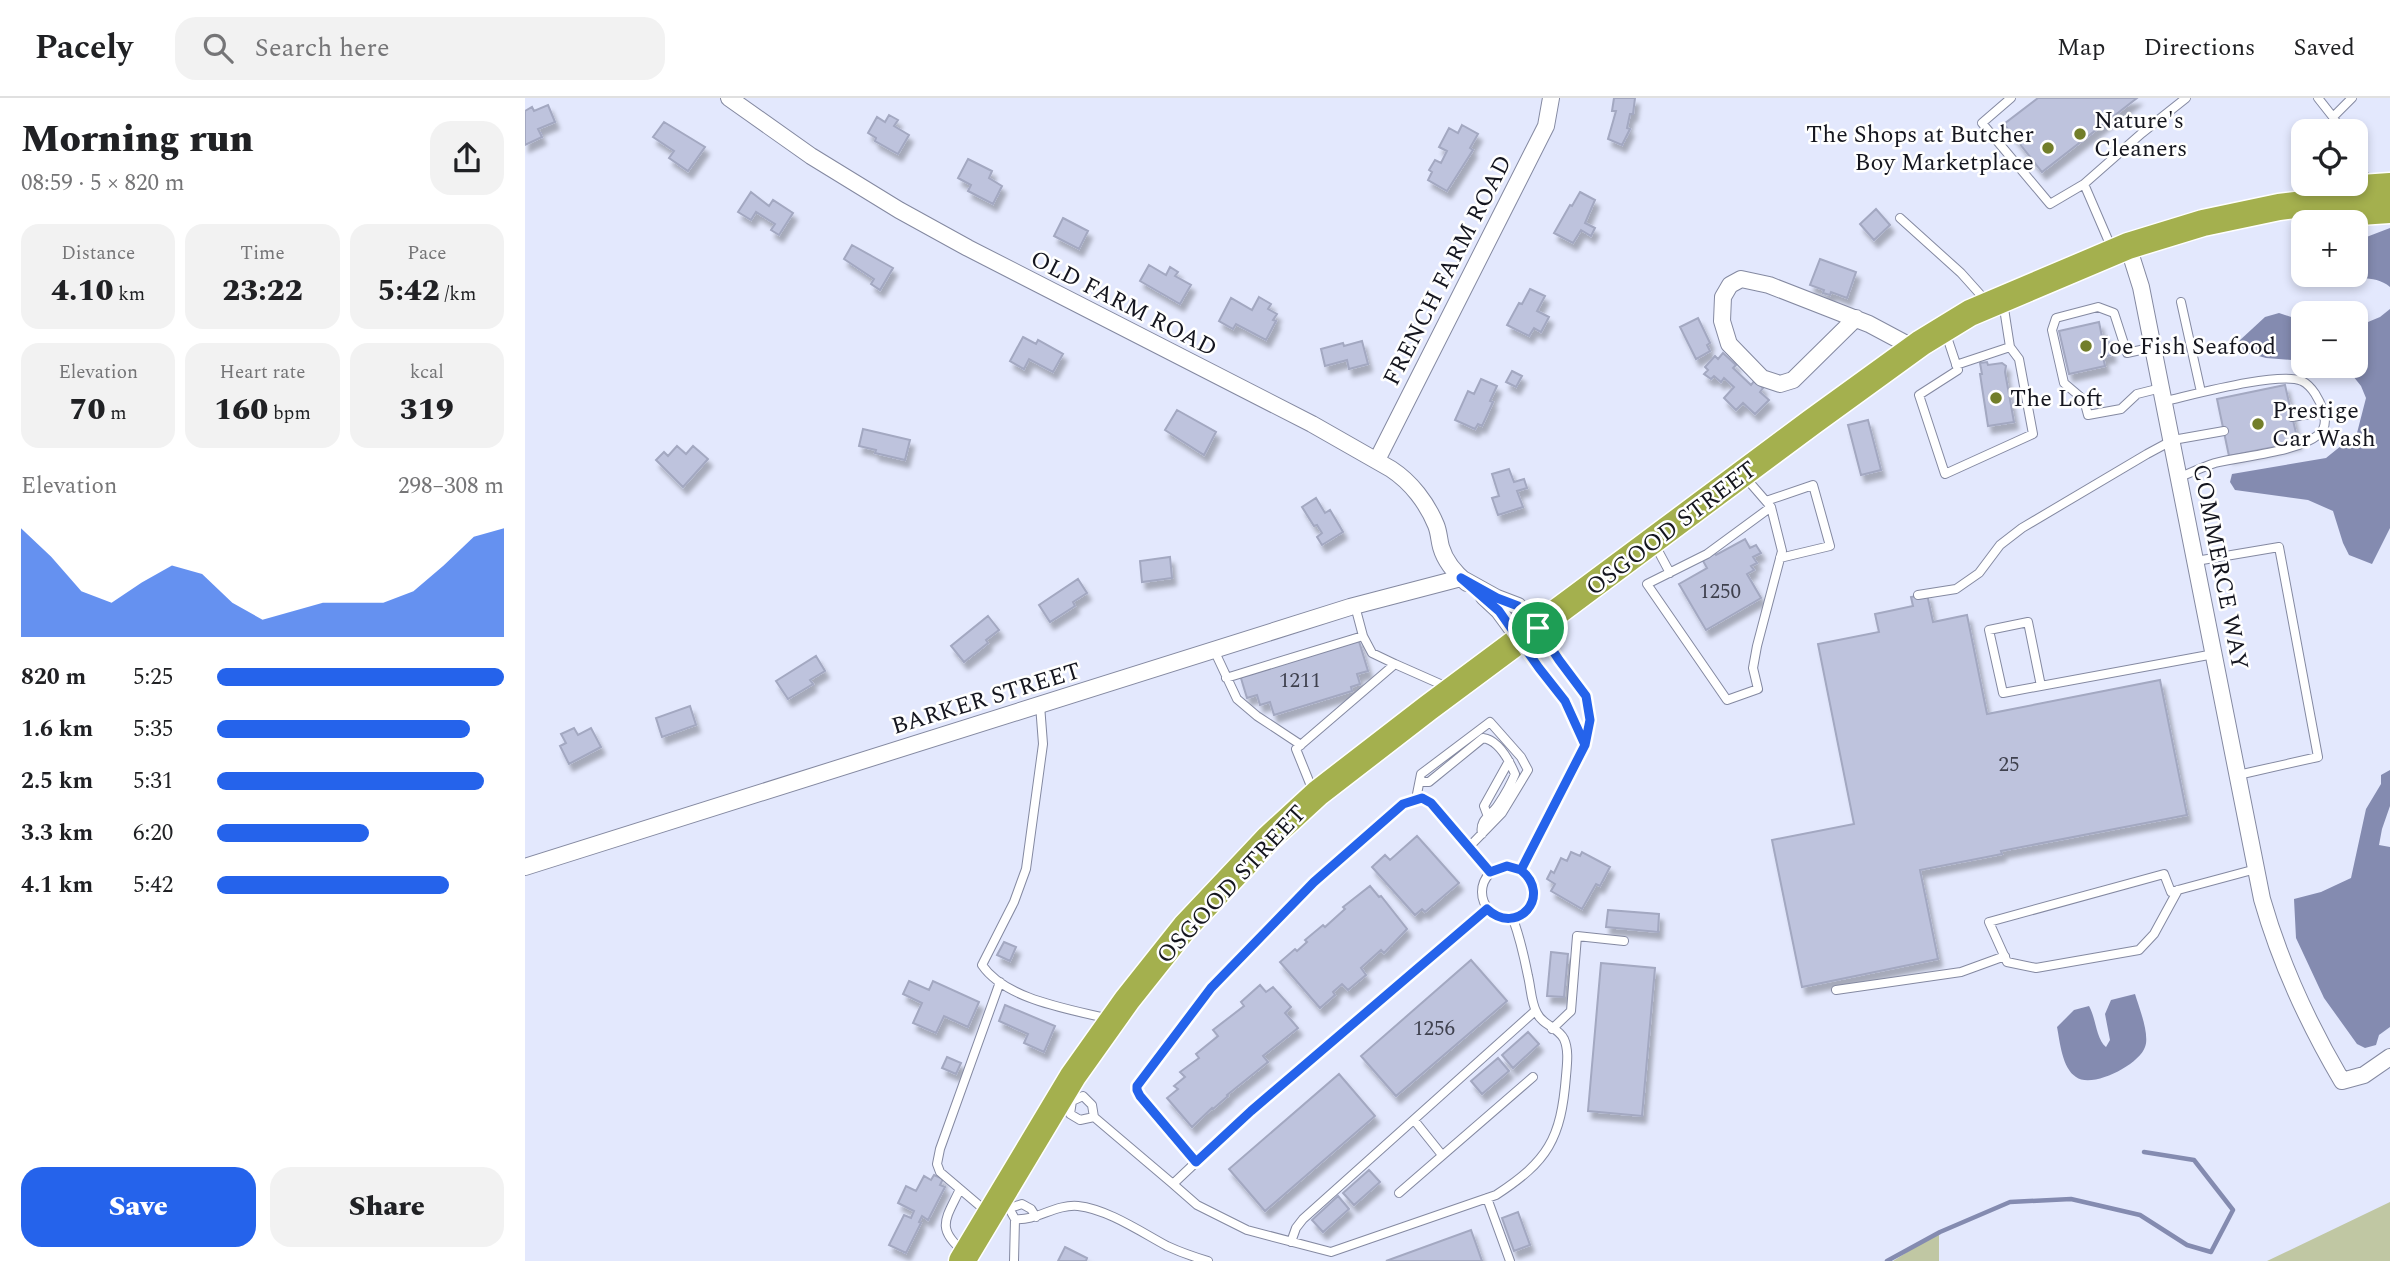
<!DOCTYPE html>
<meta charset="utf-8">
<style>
:root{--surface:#fff;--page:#f2f2f2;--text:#202124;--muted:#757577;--line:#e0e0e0;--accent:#2563eb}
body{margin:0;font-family:Spectral,serif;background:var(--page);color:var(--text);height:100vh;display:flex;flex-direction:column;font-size:26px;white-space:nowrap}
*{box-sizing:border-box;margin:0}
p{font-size:23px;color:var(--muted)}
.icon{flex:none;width:38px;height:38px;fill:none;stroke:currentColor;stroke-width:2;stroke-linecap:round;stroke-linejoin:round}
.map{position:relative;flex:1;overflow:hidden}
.side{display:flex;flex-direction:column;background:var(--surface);width:525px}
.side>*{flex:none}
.buttons{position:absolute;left:1766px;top:21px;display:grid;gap:14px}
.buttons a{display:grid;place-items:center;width:77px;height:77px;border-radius:14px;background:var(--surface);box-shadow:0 4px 10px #0003;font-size:35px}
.pin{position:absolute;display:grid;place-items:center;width:60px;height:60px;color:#fff;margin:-30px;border:4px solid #fff;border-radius:50%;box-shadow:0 2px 7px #0007}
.round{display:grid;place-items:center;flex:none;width:74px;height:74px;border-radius:21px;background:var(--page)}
.summary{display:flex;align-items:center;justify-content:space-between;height:119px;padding:0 21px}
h1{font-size:38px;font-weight:800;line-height:52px}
.stats{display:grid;grid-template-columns:repeat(3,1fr);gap:10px;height:119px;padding:7px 21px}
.stats div{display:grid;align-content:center;border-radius:18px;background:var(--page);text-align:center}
.stats b{font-size:30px;font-weight:800}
.stats small{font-size:19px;font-weight:400}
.stats p{font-size:19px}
.chart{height:196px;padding:14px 21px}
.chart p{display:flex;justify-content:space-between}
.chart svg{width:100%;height:126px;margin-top:7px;fill:var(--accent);opacity:.7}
.primary-button{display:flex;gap:14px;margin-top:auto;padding:14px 21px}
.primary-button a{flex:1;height:80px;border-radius:21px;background:var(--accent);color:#fff;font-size:28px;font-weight:800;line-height:80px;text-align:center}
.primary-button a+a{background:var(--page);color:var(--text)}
ul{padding:0 21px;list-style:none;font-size:23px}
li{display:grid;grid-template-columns:112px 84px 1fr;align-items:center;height:52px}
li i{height:18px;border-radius:9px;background:var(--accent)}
header{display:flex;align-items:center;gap:42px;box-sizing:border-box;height:98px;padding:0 35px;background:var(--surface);border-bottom:2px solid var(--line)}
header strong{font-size:33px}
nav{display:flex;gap:38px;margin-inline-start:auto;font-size:24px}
.search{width:490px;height:63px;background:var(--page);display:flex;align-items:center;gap:18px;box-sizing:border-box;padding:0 24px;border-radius:21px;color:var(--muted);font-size:26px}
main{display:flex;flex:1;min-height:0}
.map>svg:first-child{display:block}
</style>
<header>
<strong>Pacely</strong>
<div class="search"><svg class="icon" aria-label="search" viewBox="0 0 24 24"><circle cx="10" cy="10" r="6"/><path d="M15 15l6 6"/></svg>Search here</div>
<nav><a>Map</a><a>Directions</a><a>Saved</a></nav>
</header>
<main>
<section class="side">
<div class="summary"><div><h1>Morning run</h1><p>08:59 · 5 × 820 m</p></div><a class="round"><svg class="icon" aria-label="share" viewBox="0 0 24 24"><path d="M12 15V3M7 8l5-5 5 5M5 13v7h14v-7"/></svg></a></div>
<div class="stats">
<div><p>Distance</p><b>4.10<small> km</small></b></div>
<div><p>Time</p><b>23:22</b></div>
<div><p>Pace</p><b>5:42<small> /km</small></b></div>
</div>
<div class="stats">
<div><p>Elevation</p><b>70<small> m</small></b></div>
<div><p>Heart rate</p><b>160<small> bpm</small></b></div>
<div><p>kcal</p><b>319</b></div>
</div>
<div class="chart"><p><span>Elevation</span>298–308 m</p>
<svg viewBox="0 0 160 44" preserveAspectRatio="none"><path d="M0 44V6L10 16L20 28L30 32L40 25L50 19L60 22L70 32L80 38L90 35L100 32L110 32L120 32L130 28L140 19L150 9L160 6V44z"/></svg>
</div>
<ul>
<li><b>820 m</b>5:25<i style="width:100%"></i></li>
<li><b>1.6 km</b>5:35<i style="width:88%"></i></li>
<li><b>2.5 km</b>5:31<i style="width:93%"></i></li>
<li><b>3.3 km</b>6:20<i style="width:53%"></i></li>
<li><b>4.1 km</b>5:42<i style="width:81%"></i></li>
</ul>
<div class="primary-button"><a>Save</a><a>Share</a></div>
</section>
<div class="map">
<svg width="1865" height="1163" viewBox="0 0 1865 1163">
<defs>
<filter id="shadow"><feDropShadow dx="4" dy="7" stdDeviation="2" flood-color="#0004"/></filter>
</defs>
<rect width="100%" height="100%" fill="#e3e8fd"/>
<path fill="#c0c7a3" d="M1865,1104V1163H1742Z
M1414,1134V1163H1368Z"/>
<path fill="#848bb0" d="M1865,130V189C1841,169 1805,192 1781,177H1830L1831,143Z
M1865,211V430L1847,466L1824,457L1818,445L1808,413L1783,402L1710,392L1705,384L1707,376L1801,360L1832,335L1841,300L1836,288L1828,278L1809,268H1830L1831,229L1855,219Z
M1754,215L1778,223V263L1741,260L1719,254L1714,243L1740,219Z
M1865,672V708L1857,731L1854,747L1865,749V929L1854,937L1851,947L1840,950L1832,946L1799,900L1771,840L1769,801L1796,794L1826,780L1841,711L1856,686V677Z
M1610,896C1614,909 1625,937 1620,949C1614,967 1567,991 1551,979C1537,970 1535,944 1532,929L1549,912L1564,908C1571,920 1571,941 1581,949L1585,942L1580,916L1586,902Z"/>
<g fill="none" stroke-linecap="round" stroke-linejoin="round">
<path stroke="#848bb0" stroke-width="4.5" d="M1362,1163L1415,1134L1485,1104L1546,1101L1615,1117L1662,1147L1686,1154L1708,1112L1669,1062L1619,1054"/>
</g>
<path fill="#bec3dd" stroke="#a3a8c1" stroke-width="2" filter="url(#shadow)" d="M1089,0H1110L1108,16H1105L1102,30L1105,31L1097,47L1083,41L1091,13H1087Z
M1513,0H1612L1517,74L1479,26Z
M23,7L30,24L13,31L17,39L0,47V13L7,9L9,13Z
M364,17L373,22L369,28L384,37L373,56L350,43L351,40L343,35L352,19L360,24Z
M139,24L180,49L163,73L144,60L149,53L128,39Z
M937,27L953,36L945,50L948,52L922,93L903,82L907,74L904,72L910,62L916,65L922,53L914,49L924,30L933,35Z
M443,61L467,73L464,80L477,88L468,106L443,93L446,87L433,80Z
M226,94L244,108L248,102L268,115L254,137L246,132L250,126L231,114L226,122L213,114Z
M1055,94L1070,102L1060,125L1070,130L1066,138L1056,132L1048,145L1029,135L1045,107L1047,108Z
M1351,111L1365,127L1349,142L1335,126Z
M538,120L563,133L554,151L529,138Z
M327,147L368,170L355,192L346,186L349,181L319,161Z
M1295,161L1331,174L1322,200L1306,194L1305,197L1298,195L1299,192L1285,187Z
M624,167L641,177L645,169L653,174L650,178L666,187L655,206L615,183Z
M1005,191L1020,198L1012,213L1024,219L1016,234L1009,230L1004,238L982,227L994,205L997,206Z
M734,199L746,206L743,211L752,216L748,222L751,223L741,242L711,226L708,231L694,223L706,200L727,212Z
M1173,220L1185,245L1182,247L1185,253L1171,261L1155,229Z
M1574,224L1577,239L1582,238L1587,257L1578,259L1580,268L1544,276L1534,233Z
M498,239L511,246L513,242L538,256L528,274L504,261L499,271L485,263Z
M837,243L843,266L824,271L822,262L800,268L796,251L818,245L819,248Z
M1198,255L1211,267L1208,270L1226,287L1230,282L1238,290L1235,294L1244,302L1230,316L1218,305L1211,312L1199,300L1209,289L1199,280L1196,284L1189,278L1186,281L1179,276L1183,272L1180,269L1190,258L1193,261Z
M1462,264L1463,267L1477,265L1481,268L1480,274L1489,324L1463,328L1455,276H1457L1455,265Z
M987,273L997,278L991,289L981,284Z
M956,281L972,288L965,303L968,304L957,328L953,326L950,331L930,322L943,293L949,296Z
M1760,287L1773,344L1704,358L1692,301Z
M652,312L691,334L679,357L640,332Z
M1343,322L1356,372L1336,377L1323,327Z
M338,331L385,342L380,362L350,355L351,352L334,348Z
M152,348L161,356L168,348L183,361L158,389L131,362L139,354L143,358Z
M984,371L989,384L999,381L1002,390L992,393L998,409L973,417L967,400L974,398L967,376Z
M791,400L800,415L805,412L818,434L797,447L792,439L797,435L792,427L789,428L777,409Z
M1220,441L1225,450L1231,447L1236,455L1228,459L1232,465L1226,468L1229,472L1222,476L1236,500L1181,532L1154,486L1182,470L1177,461L1189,454L1191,457Z
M645,459L647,480L617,484L615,463Z
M553,481L562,495L548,504L550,508L525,524L514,507Z
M1402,496L1408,524L1442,517L1462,616L1635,582L1662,717L1476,753L1477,756L1395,772L1413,861L1277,889L1247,742L1329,726L1293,546L1354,534L1350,516L1388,508L1386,499Z
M463,518L474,532L461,542L463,545L439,564L426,548Z
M833,540L843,573L832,576L835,586L826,589L827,593L749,617L745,604L735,607L732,597L722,600L715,577Z
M291,558L300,573L285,582L288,586L263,601L251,583Z
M165,608L171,627L137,639L131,620Z
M49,630L53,637L66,630L76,649L44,666L35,648L41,645L36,636Z
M892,738L934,785L900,814L897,811L890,817L847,769L860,757L865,762Z
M1046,754L1055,758L1057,754L1085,769L1075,788L1071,786L1057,811L1026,793L1030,786L1022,781L1026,773L1029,775L1036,760L1042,763Z
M845,788L854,799L856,798L882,831L859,855L856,852L836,870L841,877L823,892L817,886L808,894L810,897L795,910L755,864L770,851L772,853L782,844L780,842L798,827L800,829L820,811L818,809Z
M1083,812L1134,816L1133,834L1081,829Z
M479,844L491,849L485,863L472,857Z
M1026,854L1043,856L1039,899L1022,898Z
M946,862L982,903L871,998L836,958Z
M1076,865L1130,870L1117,1018L1063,1013Z
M384,883L404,892L408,883L454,904L443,929L419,918L411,935L388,925L397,905L378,896Z
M735,887L741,894L748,889L766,909L760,915L773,930L738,958L743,964L702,997L703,998L688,1011L687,1010L667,1029L642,1000L653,991L649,988L660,979L655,974L674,960L671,956L693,938L688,932L719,908L716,904Z
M480,907L530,928L519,954L499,945L503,936L474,923Z
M1003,934L1014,946L988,970L977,957Z
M422,959L436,965L431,976L417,970Z
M973,960L984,973L957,996L946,983Z
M814,976L850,1018L740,1113L704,1071Z
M844,1072L855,1084L829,1107L818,1095Z
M409,1077L418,1081L415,1087L420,1089L403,1122L397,1118L394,1124L396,1125L381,1155L364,1147L379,1117L386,1120L389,1113L373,1105L381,1088L391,1093L399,1078L406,1082Z
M813,1098L824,1111L798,1134L787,1122Z
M993,1114L1005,1147L989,1153L977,1120Z
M946,1132L957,1163H861Z
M540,1149L562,1160L561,1163H533Z"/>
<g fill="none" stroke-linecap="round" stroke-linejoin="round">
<defs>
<path id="service" d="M1486,0L1457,25L1525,106L1559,86L1617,35L1661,0
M1793,0L1808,19L1816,33
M1808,19L1827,0
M1830,60L1844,86
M1559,86L1587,151
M1375,120L1436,175L1462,204
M1656,204L1676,294
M1420,233L1433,272L1394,297L1420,376L1508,336L1494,261L1485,249L1478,204
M1629,249L1602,255L1589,215L1573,209L1531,220L1527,232L1539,285L1559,302L1563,317L1596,311L1612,296L1636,290
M1431,267L1485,249
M1640,303C1667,297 1754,273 1777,283C1787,288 1795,302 1798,313C1801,322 1801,331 1793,337C1773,354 1717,358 1690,365C1678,369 1667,374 1655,379
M1767,319L1798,314
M1220,379L1246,409L1182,456L1122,486L1202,602L1233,591L1228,570L1232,548L1257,453L1246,409
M1241,403L1288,387L1305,448L1255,460
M1130,447L1145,475
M1671,463L1754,449L1793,659L1713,677
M1393,497L1431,491L1454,475L1475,447L1497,430L1622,356L1648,342L1699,333
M830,508L838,538L847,555L870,566
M998,546L1040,602L1060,647
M689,552L712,601L732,618L776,647
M701,580L838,538
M1516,588L1503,524L1464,532L1478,595L1689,556
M515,607L518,646L501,771L489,804L457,867C481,902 545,911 584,921
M895,684H904L958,640C973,642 984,662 990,676C986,686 979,698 973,707C966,718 954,721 957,736
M788,693L771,651L870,566L922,589
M891,701L896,676L965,624L996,659L1003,672L977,715L944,749
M962,716L959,708L984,663
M957 794a26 26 0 1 1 52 0a26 26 0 1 1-52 0Z
M996,772L1060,647L1065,622L1061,598L1034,562L1015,532
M1653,792L1629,836L1614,852L1511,870L1482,864L1464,824L1639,776L1646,794L1653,792L1731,771
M1311,892L1436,874L1480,858
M1027,931L1046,913L1052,838L1099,843
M547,1003L558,998L567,1007L569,1019L648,1086L725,1013L962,811
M547,1003L545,1016L555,1022L569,1019
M889,1022L917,1057
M671,1064L615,997L612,992V988L686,890L789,784L878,706L897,700L906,705L965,774
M648,1086L672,1107L722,1132L806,1154L971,1097C1023,1063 1036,1041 1041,978C1042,966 1044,952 1039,941C1033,929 1017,927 1012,915C1006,905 1006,890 1003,878C999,858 995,840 988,821
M435,1091C421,1121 410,1130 439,1154
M874,1095L1008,979
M962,1100L985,1163
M482,1111L497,1106L506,1111L511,1119
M485,1112L490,1121C512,1123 530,1106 553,1108C582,1111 616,1134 642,1148C655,1154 669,1159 683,1163
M462,1114L415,1074L412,1066L415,1051L475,884
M766,1144L771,1130L778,1121L1010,913
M489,1163L490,1121"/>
<path id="minor" d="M204,0L286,58L374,112L443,150L787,326L866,371C886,384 902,405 911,427C914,434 914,442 916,449C920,463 931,476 942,485
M1603,148L1616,189L1737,801C1755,864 1784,927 1817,983L1839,977L1865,959
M1331,220L1268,282L1255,286L1237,280L1204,246L1197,223L1198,199L1205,187L1216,181L1244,187L1344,226L1389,250
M852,362L1021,28L1026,0
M959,499L974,513L996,543
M0,769L825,509L936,480L972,500L993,508L1013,530"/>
<path id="trunk" d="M1795,104L1820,115L1865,112
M437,1163L548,978L602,902L660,829L744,740L768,718L793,695L903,610L1287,324L1396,245L1445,215L1603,148L1678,125L1754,109L1795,104L1809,92L1865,88"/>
</defs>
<use href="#service" stroke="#8489a1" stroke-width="10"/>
<use href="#minor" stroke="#8489a1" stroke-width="18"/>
<use href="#trunk" stroke="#fff" stroke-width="29"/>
<use href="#service" stroke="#fff" stroke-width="8"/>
<use href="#minor" stroke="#fff" stroke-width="16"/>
<use href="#trunk" stroke="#a4b04e" stroke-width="26"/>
</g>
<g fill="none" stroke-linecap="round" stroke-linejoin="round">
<defs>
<path id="route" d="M1013,530L1034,562L1061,598L1065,622L1060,647L996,772L982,768L965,774L906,705L897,700L878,706L789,784L686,890L612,988V992L615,998L671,1064L726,1013L962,811C992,839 1028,798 996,772L1060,647L1040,603L1014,570L974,513L936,480L972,500L993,508L1013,530"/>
</defs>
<use href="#route" stroke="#fff" stroke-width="14"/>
<use href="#route" stroke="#2563eb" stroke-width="9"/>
</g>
<g fill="#727e2a" stroke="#fff" stroke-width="2.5">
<circle cx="1555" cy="36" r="7"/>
<circle cx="1523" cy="50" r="7"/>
<circle cx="1561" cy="248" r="7"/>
<circle cx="1471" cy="300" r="7"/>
<circle cx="1733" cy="326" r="7"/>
</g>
<g text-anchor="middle" stroke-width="5" stroke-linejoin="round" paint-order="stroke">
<g font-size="21" fill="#3f414e">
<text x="1195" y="500">1250</text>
<text x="775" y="589">1211</text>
<text x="1484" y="673">25</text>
<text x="909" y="937">1256</text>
</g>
<g font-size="24" fill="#15161f" stroke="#fff" text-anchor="start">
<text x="1569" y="30">Nature's<tspan x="1569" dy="28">Cleaners</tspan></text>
<text x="1509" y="44" text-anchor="end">The Shops at Butcher<tspan x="1509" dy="28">Boy Marketplace</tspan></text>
<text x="1575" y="256">Joe Fish Seafood</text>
<text x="1485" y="308">The Loft</text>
<text x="1747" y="320">Prestige<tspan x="1747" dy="28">Car Wash</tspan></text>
</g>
<g font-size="24" fill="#15161f" stroke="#fff">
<text transform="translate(922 172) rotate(-63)" y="8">FRENCH FARM ROAD</text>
<text transform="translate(599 205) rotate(27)" y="8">OLD FARM ROAD</text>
<text transform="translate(1146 430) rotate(-37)" y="8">OSGOOD STREET</text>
<text transform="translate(1696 469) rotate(79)" y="8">COMMERCE WAY</text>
<text transform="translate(461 600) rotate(-17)" y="8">BARKER STREET</text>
<text transform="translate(706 786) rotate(-47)" y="8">OSGOOD STREET</text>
</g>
</g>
</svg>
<div class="buttons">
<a><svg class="icon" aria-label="locate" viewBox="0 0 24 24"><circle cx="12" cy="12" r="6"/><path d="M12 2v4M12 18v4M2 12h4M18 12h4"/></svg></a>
<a>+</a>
<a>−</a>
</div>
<div class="pin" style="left:1013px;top:530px;background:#1e9e55"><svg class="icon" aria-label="arrive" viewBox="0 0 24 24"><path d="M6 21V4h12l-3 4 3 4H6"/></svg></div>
</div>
</main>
